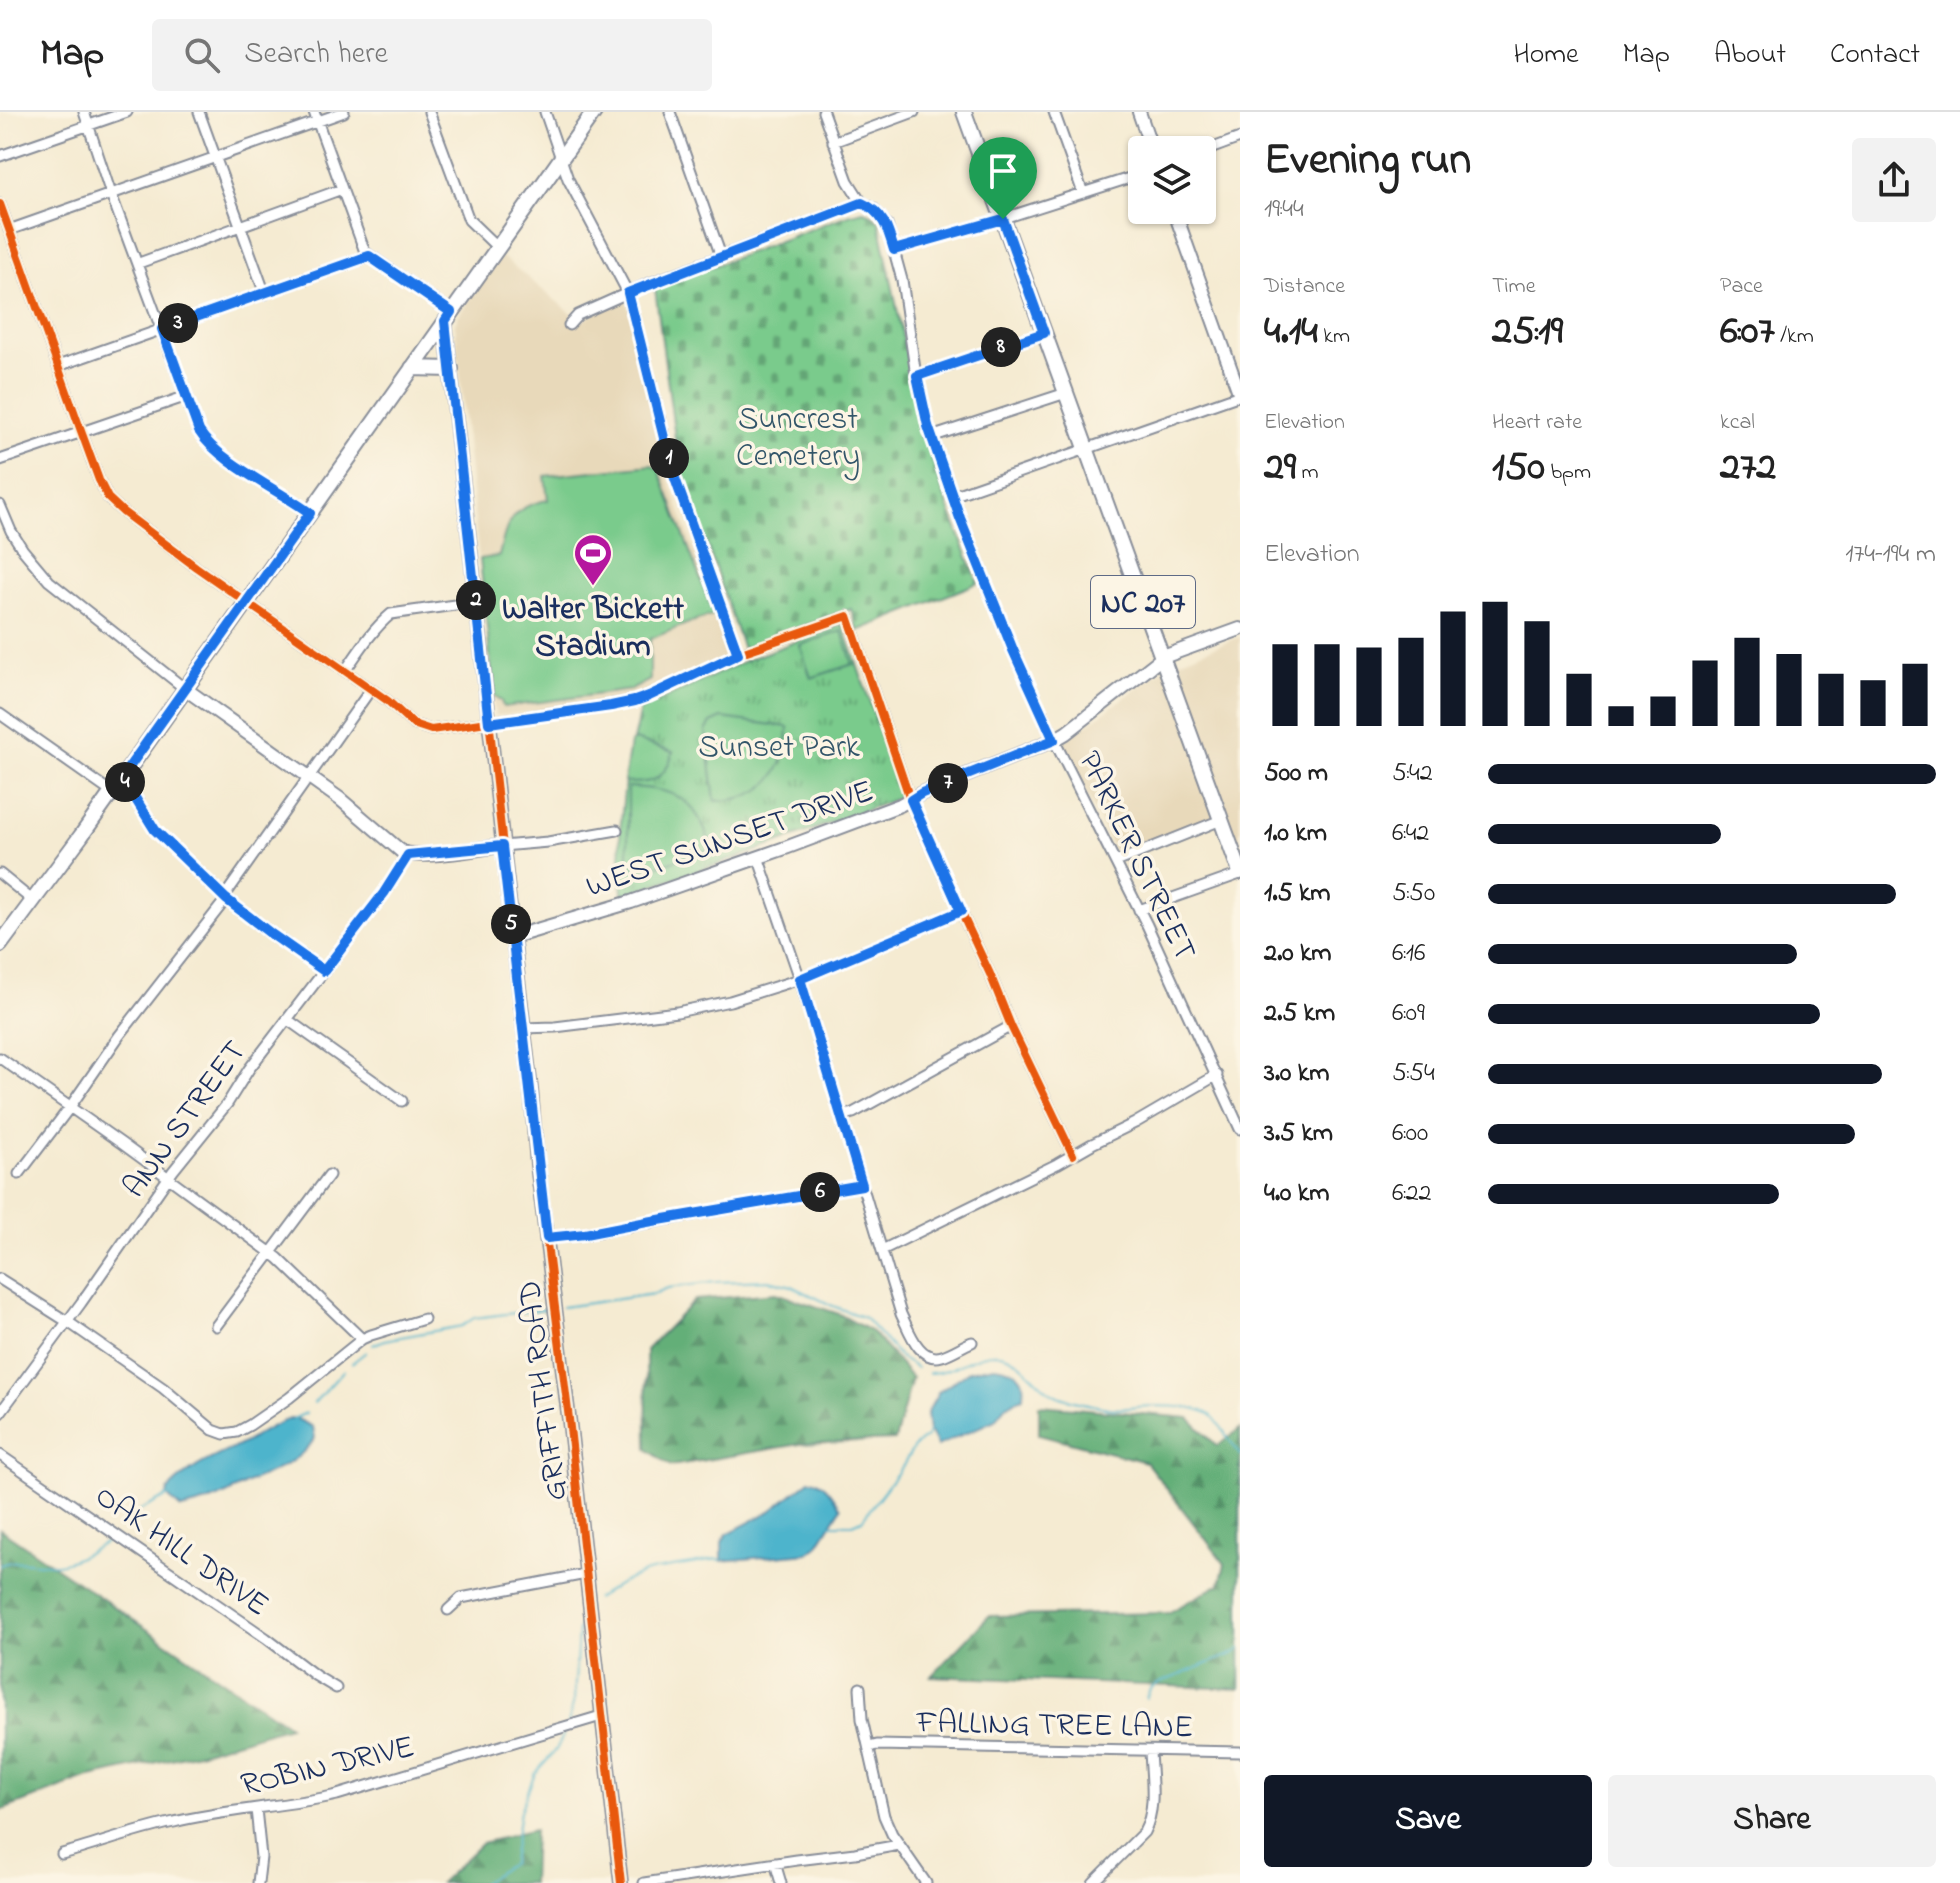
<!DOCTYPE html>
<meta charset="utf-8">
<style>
:root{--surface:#fff;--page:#f2f2f2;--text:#222;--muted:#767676;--line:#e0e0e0;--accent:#111827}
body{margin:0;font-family:"Indie Flower",sans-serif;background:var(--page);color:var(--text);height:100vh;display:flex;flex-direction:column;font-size:30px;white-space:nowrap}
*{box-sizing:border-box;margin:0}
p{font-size:26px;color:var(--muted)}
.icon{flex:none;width:44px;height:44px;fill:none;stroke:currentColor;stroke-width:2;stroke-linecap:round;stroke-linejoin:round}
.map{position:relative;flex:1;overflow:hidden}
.panel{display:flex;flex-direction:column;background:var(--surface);width:720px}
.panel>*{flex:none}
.fabs{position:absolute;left:1128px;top:24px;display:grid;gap:16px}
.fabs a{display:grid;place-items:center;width:88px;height:88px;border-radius:8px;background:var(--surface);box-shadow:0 2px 6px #0004;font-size:40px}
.pin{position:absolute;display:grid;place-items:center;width:68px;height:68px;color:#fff;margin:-82px -34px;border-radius:50% 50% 50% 0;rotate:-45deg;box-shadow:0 0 8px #0007}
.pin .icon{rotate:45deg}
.km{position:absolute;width:40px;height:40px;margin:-20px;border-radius:50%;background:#222;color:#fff;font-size:22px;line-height:40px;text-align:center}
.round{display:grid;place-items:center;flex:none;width:84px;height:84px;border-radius:8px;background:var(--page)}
.head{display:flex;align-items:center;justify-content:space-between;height:136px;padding:0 24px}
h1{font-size:44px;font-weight:700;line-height:60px}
.figures{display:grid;grid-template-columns:repeat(3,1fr);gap:12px;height:136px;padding:8px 24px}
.figures div{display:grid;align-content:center}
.figures b{font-size:40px;font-weight:700}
.figures small{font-size:22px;font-weight:400}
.figures p{font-size:22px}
.chart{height:224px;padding:16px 24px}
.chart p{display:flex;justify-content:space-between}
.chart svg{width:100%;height:144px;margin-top:8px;stroke:var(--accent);stroke-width:6}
.cta{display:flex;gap:16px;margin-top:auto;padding:16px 24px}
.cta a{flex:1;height:92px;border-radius:8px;background:var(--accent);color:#fff;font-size:32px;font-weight:700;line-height:92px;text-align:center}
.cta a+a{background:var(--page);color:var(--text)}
ul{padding:0 24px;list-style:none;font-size:26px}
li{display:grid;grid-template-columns:128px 96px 1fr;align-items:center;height:60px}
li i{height:20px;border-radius:10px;background:var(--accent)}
header{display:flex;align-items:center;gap:48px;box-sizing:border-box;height:112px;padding:0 40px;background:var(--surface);border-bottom:2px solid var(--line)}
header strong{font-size:38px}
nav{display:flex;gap:44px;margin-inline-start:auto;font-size:28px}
.search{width:560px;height:72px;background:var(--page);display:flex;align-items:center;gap:20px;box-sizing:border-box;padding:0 28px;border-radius:8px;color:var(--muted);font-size:30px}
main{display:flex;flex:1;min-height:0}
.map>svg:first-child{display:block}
</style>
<header>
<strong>Map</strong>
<div class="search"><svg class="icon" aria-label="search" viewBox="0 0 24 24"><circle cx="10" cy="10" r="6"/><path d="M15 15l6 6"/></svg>Search here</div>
<nav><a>Home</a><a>Map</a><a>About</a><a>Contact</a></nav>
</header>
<main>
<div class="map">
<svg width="1240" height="1771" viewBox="0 0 1240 1771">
<defs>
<pattern id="grass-tufts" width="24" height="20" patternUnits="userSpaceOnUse" patternTransform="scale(2)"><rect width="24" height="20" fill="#7acb8c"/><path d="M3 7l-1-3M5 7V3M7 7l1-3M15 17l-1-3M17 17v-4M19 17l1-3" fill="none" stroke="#63a576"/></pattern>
<pattern id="forest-firs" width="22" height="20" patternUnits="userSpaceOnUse" patternTransform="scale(2)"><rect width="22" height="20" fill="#63af78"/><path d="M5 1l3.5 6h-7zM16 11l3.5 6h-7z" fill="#518f66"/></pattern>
<pattern id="cemetery-stones" width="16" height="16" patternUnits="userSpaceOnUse" patternTransform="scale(2)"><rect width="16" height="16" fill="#7acb8c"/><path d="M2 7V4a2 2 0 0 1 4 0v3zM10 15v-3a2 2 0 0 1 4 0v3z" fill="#63a576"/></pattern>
</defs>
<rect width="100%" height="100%" fill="#fcf5e5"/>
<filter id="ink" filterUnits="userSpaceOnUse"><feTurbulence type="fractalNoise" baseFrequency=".0125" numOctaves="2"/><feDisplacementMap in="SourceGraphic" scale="16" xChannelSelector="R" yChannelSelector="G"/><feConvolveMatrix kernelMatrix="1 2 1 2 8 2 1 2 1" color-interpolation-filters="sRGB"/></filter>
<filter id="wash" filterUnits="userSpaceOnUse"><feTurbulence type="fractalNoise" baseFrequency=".006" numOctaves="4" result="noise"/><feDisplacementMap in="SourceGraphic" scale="32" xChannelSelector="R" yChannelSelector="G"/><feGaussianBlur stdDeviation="1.8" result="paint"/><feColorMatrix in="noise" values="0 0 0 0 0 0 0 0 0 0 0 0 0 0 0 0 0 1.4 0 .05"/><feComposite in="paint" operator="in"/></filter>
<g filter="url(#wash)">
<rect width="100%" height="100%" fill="#f5ebd2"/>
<path fill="#e8d9ba" d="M501,144L582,210L595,201L626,187L636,223L663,354L733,542L632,587L495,604L455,212L458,204Z
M1240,525V747L1224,703L1118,746L1062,631L1171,552Z"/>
<path fill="url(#grass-tufts)" stroke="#4a7d75" stroke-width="2" d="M843,512L901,680L898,686L737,746L622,783L620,720L626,659L640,598L749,547Z"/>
<path fill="url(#forest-firs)" stroke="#3f6f6b" stroke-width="2" d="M776,1181L839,1202L872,1220L912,1266L895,1328L800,1332L671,1354L647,1337L646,1238L695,1188Z
M1039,1293L1189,1306L1217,1334L1240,1317V1577L931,1564L989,1504L1168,1501L1220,1472L1225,1452L1146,1350L1039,1322Z
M0,1417L289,1614L198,1641L86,1666L0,1699Z
M534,1718L532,1771H440L482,1731Z"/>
<path fill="url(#cemetery-stones)" stroke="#4a7d75" stroke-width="2" d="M863,99L870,101L879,109L921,313L943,381L978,471L858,519L851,497L743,537L674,337L676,333L655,176L848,103Z"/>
<path fill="#7acb8c" stroke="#4a7d75" stroke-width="2" d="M652,353L659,358L714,503C691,508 672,519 650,527V568L631,578L503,595L501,589L494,583L480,447L499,444C507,409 511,395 548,388L545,364Z
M842,519L853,552L811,566L800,533Z
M722,606L788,615C787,663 764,688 715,689L706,619L711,611Z
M635,628L673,640C665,668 651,673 624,670L630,631Z
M628,675C679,677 696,687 712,737L640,759L628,751Z"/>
<path fill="#4eb4cc" stroke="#347295" stroke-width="2" d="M994,1254C1004,1255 1020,1259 1023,1270C1024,1275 1023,1280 1023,1285L1005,1294L995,1308L937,1334L929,1319L927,1301L939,1280L969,1259Z
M295,1306L313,1315L315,1326C299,1351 272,1360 247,1371C237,1376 228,1382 218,1386C207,1391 194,1394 181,1397L167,1384L168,1378C192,1354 208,1348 238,1334C257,1325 273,1310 295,1306Z
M810,1368C825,1368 833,1385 841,1396L817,1434L808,1441L722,1449V1430L727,1422L771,1399Z"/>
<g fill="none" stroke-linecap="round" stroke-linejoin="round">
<path stroke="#4eb4cc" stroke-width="2" d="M562,1195L654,1182L668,1176L715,1170L769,1168L792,1174L833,1194L865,1206L902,1247L917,1256
M373,1233L384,1228L462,1214L474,1206L547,1197
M352,1251L366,1240
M929,1261C953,1262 976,1239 1000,1242C1022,1245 1035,1272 1054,1282C1070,1290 1090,1292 1108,1296C1121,1299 1136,1294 1151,1294C1165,1294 1199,1294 1211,1303C1218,1308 1233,1334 1240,1343
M314,1291L344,1258
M293,1307L306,1301
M139,1399L168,1384
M831,1412H853L862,1408L904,1352L913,1336L927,1324L929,1319
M0,1453C20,1445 37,1453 57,1452C73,1451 96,1436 109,1428
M596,1487C611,1476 629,1466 647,1460C670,1454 694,1453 717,1447L721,1448
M1146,1586L1150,1577L1159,1571L1235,1541L1240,1537
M568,1612L574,1589L578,1518L585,1500
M482,1771L512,1751L520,1699L532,1669L535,1662L556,1638L566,1618"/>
</g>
</g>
<g filter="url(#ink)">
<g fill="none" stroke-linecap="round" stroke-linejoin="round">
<defs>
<path id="minor" d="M84,0L111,82L199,319C218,350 279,378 310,401
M199,0L265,182
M314,0L365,140L451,200
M429,0L469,108L498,136
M545,0L568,67L628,181L672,358L738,542
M670,0L721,144
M823,0L848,69L862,91L873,96L887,113L902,168L915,257L928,314L960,406L1013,538L1054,628L1147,813L1240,1017
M1054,0L1083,81
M833,30L914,0
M1202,40L1240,26
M0,44L127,0
M0,92L81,319L99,368L108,386L123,400L196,455L388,589L413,612L431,618L635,589L665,577L738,542L848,504L914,699L990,862L1011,914L1073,1043
M9,118L344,0
M894,138L995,109L1142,62
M139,151L342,77
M569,213L578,203L650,171L862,91
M58,254L369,144
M917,264L1044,221
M931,325L1066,281
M0,348L187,284
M952,384L1240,283
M0,393L11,419L23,438L49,469L184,576
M345,559C359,539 372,518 391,502L476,490
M0,602L111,680
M122,665L155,718L182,745L226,787L270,821L324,859
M502,734L548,730L617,718
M758,745L800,867L901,1202C909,1218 919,1251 942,1244C952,1241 962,1234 972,1230
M1116,750L1221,708
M0,762L32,788
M224,785L371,577
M1139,798L1240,762
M288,908L402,989
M523,916L555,915L677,900L730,889L800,867L961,799
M0,946L121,1031L278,1146L362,1227
M842,1004L853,1001L1011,914
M19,1062L70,995L119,924L226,787
M547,1126L585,1122L862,1073
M882,1138L1057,1052L1092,1032L1135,1011L1217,963
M0,1167L71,1212L163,1276L213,1318L224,1322L237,1320L250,1313L289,1286L362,1227L371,1223L424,1207
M216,1214L329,1063
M0,1301L81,1191L173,1059L227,992L249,957L384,781L408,743
M0,1343L266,1526L316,1564L336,1576
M448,1498L461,1486L586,1462
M860,1576L862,1607L884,1704L892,1722L926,1771
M869,1635L877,1633L1240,1640
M256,1697L261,1745L258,1771
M62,1742C99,1732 136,1718 174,1710C228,1697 283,1695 337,1683L601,1604
M775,1751L781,1771
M644,1771L797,1748L855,1741L899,1733
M1093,1771L1144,1720C1157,1696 1151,1666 1150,1639"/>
<path id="tertiary" d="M1139,0L1152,38
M1174,98L1240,283
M445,209L513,825L531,978L537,1052L569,1307L621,1771
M184,576L340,687L402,740C422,748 479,736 502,734
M513,825L631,790L788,735L900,693L922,681L1054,628L1066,621L1163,545L1240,517"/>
<path id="secondary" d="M412,256L451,257
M0,833L81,724L594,0"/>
<path id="primary" d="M964,0L1240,760"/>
</defs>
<use href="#minor" stroke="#888d98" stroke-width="13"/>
<use href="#tertiary" stroke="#888d98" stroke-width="16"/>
<use href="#secondary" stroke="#888d98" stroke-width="18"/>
<use href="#primary" stroke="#888d98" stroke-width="18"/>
<use href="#minor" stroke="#fff" stroke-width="9"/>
<use href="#tertiary" stroke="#fff" stroke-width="12"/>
<use href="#secondary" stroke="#fff" stroke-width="14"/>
<use href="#primary" stroke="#fff" stroke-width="14"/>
<defs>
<path id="cycleway" d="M0,92L81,319L99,368L108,386L123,400L196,455L388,589L413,612L431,618L635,589L665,577L738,542L848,504L914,699L990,862L1011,914L1073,1043
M445,209L513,825L531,978L537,1052L569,1307L621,1771"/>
</defs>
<use href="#cycleway" stroke="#fcf5e5" stroke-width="13"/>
<use href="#cycleway" stroke="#e8590c" stroke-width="8"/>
</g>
</g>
<g fill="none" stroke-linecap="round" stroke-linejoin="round" filter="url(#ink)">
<defs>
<path id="route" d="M862,91C883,100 888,117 894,138L1003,107L1044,221L917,264L928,314L960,406L1013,538L1054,628L922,681L911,688L961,799L800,867L862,1073L647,1110L585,1122L547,1126L502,734L408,743L384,781L324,859L270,821L226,787L155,718L122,665L310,401C279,378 218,350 199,319L162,217L369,144L451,200L445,209L489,611L611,594L635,589L649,584L738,542L672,358L628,181Z"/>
</defs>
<use href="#route" stroke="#fff" stroke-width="16"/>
<use href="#route" stroke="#1a73e8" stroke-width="10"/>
</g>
<defs>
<symbol id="stadium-pin" viewBox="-11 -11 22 30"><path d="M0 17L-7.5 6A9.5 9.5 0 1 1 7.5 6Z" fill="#b5179e" stroke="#fcf5e5"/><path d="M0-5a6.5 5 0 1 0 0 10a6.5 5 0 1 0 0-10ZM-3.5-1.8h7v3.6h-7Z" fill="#fff"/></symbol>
</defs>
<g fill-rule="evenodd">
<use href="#stadium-pin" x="571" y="419" width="44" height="60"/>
</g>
<g text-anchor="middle" stroke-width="7" stroke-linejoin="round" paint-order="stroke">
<rect fill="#fcf5e5" stroke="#5e6a86" stroke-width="2" x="1091" y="464" width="104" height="52" rx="6"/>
<g font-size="30" font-weight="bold" fill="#1b2f5e">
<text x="1143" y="500">NC 207</text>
</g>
<g font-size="32" fill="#33566a" stroke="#fcf5e5">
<text x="798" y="316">Suncrest<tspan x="798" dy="37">Cemetery</tspan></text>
<text x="779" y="644">Sunset Park</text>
</g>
<g font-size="32" font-weight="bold" fill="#1b2f5e" stroke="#fcf5e5">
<text x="593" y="506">Walter Bickett<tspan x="593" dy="37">Stadium</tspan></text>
</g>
<g font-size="32" fill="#1b2f5e" stroke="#fcf5e5">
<text transform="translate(729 725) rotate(-19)" y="11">WEST SUNSET DRIVE</text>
<text transform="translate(1139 743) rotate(64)" y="11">PARKER STREET</text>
<text transform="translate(183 1006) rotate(-54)" y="11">ANN STREET</text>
<text transform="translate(541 1279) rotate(-97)" y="11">GRIFFITH ROAD</text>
<text transform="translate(183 1437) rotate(35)" y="11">OAK HILL DRIVE</text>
<text transform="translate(1055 1611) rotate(1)" y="11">FALLING TREE LANE</text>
<text transform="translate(327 1652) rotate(-13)" y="11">ROBIN DRIVE</text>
</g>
</g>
</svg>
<div class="fabs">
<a><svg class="icon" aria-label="layers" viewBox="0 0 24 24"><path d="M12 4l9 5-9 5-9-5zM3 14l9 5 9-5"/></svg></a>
</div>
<div class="pin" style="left:1003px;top:107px;background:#1e9e55"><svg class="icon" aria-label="arrive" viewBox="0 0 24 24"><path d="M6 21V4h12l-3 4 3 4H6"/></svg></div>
<b class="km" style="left:669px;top:346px">1</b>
<b class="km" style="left:476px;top:488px">2</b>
<b class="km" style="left:178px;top:211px">3</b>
<b class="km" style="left:125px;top:670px">4</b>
<b class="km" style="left:511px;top:812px">5</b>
<b class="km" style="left:820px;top:1080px">6</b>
<b class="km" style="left:948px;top:671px">7</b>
<b class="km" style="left:1001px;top:235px">8</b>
</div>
<section class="panel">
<div class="head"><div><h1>Evening run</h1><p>19:44</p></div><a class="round"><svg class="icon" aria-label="share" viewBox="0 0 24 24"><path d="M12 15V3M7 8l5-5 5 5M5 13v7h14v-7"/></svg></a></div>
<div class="figures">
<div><p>Distance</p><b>4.14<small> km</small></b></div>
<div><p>Time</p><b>25:19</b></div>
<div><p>Pace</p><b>6:07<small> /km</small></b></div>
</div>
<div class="figures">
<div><p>Elevation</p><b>29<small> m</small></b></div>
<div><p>Heart rate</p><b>150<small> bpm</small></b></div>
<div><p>kcal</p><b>272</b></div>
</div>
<div class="chart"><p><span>Elevation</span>174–194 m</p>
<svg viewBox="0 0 160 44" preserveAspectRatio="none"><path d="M5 44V19M15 44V19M25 44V20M35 44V17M45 44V9M55 44V6M65 44V12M75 44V28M85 44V38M95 44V35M105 44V24M115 44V17M125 44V22M135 44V28M145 44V30M155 44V25"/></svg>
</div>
<ul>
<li><b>500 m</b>5:42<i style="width:100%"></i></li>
<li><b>1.0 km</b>6:42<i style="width:52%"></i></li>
<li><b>1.5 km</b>5:50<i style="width:91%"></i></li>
<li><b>2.0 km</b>6:16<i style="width:69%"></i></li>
<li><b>2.5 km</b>6:09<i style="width:74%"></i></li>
<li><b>3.0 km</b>5:54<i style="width:88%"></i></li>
<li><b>3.5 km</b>6:00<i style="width:82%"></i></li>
<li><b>4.0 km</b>6:22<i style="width:65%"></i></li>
</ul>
<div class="cta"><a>Save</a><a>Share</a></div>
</section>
</main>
